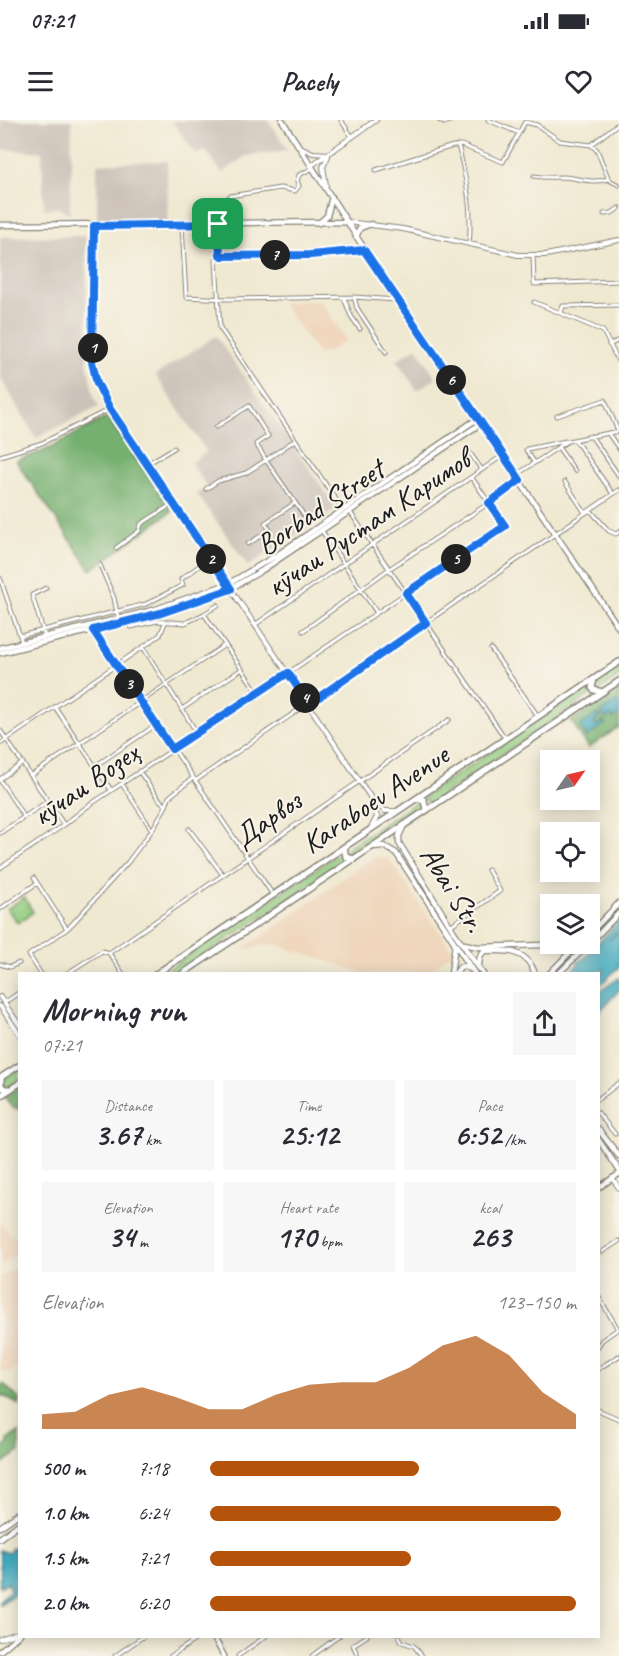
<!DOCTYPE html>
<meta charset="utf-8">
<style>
:root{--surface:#fff;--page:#f7f7f7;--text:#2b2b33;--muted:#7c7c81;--accent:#b45309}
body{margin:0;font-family:Caveat,sans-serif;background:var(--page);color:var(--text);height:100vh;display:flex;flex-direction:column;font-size:22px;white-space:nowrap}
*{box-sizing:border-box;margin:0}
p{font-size:20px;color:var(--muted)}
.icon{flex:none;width:33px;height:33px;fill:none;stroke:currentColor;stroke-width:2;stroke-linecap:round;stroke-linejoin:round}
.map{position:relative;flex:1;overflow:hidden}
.details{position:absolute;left:18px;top:852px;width:582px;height:666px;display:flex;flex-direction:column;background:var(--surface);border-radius:0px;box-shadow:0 3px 15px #0003}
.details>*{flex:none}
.needle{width:39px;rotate:56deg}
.buttons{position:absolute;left:540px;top:630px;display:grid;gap:12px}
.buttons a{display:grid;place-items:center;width:60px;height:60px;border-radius:0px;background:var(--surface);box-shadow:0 3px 15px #0003;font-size:30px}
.pin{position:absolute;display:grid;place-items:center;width:51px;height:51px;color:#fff;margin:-26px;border-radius:12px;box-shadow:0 3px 9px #0006}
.km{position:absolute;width:30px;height:30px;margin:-15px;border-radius:50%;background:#222;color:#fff;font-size:16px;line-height:30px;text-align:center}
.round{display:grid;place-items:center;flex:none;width:63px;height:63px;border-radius:0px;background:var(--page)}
.head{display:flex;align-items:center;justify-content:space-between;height:102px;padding:0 24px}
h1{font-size:33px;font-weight:700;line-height:45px}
.figures{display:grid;grid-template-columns:repeat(3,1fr);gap:9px;height:102px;padding:6px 24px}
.figures div{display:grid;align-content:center;border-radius:0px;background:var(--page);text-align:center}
.figures b{font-size:30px;font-weight:700}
.figures small{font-size:16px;font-weight:400}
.figures p{font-size:16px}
.chart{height:168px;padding:12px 24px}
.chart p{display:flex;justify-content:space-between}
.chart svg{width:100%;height:108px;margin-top:6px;fill:var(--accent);opacity:.7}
ul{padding:0 24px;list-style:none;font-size:20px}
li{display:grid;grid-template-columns:96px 72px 1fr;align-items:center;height:45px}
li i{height:15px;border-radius:8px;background:var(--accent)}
.status{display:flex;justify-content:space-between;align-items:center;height:42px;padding:0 30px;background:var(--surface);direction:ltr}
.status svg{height:16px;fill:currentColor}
header{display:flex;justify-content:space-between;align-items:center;height:78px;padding:0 24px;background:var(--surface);font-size:27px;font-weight:700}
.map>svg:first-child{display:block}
</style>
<div class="status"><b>07:21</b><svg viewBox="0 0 49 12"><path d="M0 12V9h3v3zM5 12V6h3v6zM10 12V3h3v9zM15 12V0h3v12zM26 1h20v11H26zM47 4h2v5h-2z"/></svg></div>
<header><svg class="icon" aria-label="menu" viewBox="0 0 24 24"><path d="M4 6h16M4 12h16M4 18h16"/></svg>Pacely<svg class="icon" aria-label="heart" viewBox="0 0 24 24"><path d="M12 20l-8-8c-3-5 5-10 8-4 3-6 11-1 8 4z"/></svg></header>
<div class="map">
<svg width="619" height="1536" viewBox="0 0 619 1536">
<rect width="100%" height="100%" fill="#f7f3e8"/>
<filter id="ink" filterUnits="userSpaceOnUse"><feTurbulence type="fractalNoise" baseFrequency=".0167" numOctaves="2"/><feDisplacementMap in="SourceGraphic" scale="12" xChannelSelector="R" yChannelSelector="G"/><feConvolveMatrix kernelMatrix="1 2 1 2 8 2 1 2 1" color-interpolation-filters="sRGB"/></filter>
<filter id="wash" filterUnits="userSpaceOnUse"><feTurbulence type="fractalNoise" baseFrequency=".008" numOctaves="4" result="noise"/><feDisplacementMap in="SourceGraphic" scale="24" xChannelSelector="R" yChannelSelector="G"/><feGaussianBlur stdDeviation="1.35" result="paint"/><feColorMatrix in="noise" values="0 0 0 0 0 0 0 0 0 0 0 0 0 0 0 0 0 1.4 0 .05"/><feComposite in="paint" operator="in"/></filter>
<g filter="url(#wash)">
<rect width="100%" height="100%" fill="#f0e9d2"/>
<path fill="#efd6bc" d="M320,181L347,220L327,232L318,234L281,182Z
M375,736L389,739L453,832L427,853L367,854L275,824L243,829Z
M0,1104L19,1122L20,1133L0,1146Z
M19,1145V1245L10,1252H0V1158Z"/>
<path fill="#cdc2b9" d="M1,0H72L70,95L59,88L44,89L42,32L1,29Z
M268,0L288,30L246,36L222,53L206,30L196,35L172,1Z
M167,41L168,103H97V44Z
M86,116L87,242L94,277L99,286L36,318L0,257V117Z
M216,216L337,389L248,446L197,374L207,367L191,343L207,332L155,255Z
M417,227L436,258L417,271L397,240Z"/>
<path fill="#93cd81" stroke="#58744e" stroke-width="1.5" d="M619,546V556L601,569L596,567L595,562Z
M589,567L593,573L429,684L423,677Z
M418,681L423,684L424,688L351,736L347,733V728Z
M341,732L346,740L177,853L161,854Z
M24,777L33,792L18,803L7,789Z
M19,949V959L8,967L5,965L3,960Z"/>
<path fill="#76b06f" stroke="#496646" stroke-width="1.5" d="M107,297L172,391L91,450L16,341L44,331Z
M619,568V607L589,628L571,601Z
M19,967V989C12,988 8,983 4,977Z
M4,1264L19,1279V1285L0,1274V1266Z
M19,1312V1332L0,1346V1329L9,1323L7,1320Z"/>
<path fill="#3faabf" stroke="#2e636e" stroke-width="1.5" d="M617,581L619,585V595L613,599L611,595L606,599L601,592Z
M598,594L601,597L594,602L596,606L603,601L605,604L587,617L580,606Z
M619,801V809L609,820L619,812V847L599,866V857L605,850L604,849L595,853H569L578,845L577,842L583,839Z
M619,858V870L599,892V872Z
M12,1428L19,1432V1471L0,1484V1480L10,1471L8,1462L0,1467V1430L9,1433Z"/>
</g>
<g filter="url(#ink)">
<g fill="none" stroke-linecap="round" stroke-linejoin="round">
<defs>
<path id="minor" d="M341,0L352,17
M439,0L444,3L452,0
M488,0L519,13
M458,25C466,59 473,89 469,124
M591,25L597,30L609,60L619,65
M376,50L453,26L461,25L503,42L525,2L537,5L560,21L591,25L619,3
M534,56C547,58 552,57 564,57C579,58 592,64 608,59
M604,94L612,93L619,88
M227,103L226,80L230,76L280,68L295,71L299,66L297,61L299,55L313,48
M218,104L220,135L222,136L310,135L364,131
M182,105L186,177L227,179L354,177L396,180
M533,135L534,164L619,161
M216,139L220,208L343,390
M354,177L357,188L386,232
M344,178L351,196L360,209
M534,182L603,211L619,243
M561,193L563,186L619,185
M609,225L619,220
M557,296L605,280L618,311
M608,313L619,329
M591,316L619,356
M295,320L266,340L305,397
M575,320L613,374
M558,327L575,351
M470,333L482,350
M0,336L42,323L110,289
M534,342L526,330L527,329L566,321
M147,344L174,328
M516,355L568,321L619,311
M565,362L585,393
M206,369L218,361L246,353L266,340L256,324L268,316L249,286L216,307
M590,390L609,411L616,414L619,412
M350,392L505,618
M322,411L377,493
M248,424L270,410L265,403L295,383
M116,428L139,411L141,404L174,383
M100,445L114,478L118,498
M0,458L22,522
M204,494L258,573
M256,504L502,336
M131,507L157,501L185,503L204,494L218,485
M93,510L273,775
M303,511L389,449L489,383L520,360
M20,516L146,484L183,465L181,459L202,444
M45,517L32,475L46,468
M143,527L197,613
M491,529L538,596
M55,587L111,670
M182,589L242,549
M0,610L64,705
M0,624L143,527L160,515L165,503
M95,646L156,605
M139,651L157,677L166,686
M32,655L225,525
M0,659L23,643
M0,660L24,697
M195,661L619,370
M122,664L152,710
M189,709L223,755
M0,713L48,681
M0,748L64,705L88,686L288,553L505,406L472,358
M34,758L67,809
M0,789L37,763
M450,806L500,771L488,750
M109,833L449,600
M0,844L10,847L19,843
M41,854L29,835L67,809L74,802L128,742L152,710L166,686L169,677L193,658
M66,854L102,831L109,833L123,854
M4,883L20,872
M598,979L619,963
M598,993L615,1014
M602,1132L619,1121
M598,1176L618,1209L602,1220L598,1226
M598,1249L619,1236
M598,1290L619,1299
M399,1516L402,1522L414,1526L422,1536
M115,1536L144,1516
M171,1536L201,1516
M238,1536L266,1516
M312,1536L339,1516
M358,1536L353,1525L367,1516"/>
<path id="tertiary" d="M300,27L313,33L328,34
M312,45L376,0
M326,65L323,47L328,36
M347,102L403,109L518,135H546L619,120
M94,106L92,242L97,263L104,280L373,681L385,691H396
M371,708L377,697L373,682
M0,877L20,906
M0,886L20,915
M612,1058L619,1068
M0,1519L20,1512"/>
<path id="secondary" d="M282,0L397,180L619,508
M319,103L327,96L332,77
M0,105L347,102
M356,117L360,108L371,104
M0,528L153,490L228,464L277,435L477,299
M0,533L161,493L221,474L261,451L480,304
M404,705L399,716V723L454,812L483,854
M372,727L384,726L396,733L475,854
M590,813L619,783
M590,823L619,793
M465,824L478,827L578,824
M479,845L480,836L484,831C506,830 527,829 535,854
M451,854L455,824
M455,854L460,847L464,846L472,850
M549,854L577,825
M558,854L589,824
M598,1009L619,1036
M598,1019L619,1050
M598,1068L619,1054
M0,1407L20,1393
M0,1418L20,1403
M213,1516L224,1536
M0,1531L20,1514"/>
<path id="trunk" d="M594,559L592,568L594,570L603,572
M417,678L424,680L426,690
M344,727L346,737L354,739
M156,854L619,542
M182,854L619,561
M0,958L20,945
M1,958V966L5,969H11
M0,976L20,963"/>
</defs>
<use href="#minor" stroke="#868277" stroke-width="5"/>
<use href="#tertiary" stroke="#868277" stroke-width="6"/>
<use href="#secondary" stroke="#868277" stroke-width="7"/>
<use href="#trunk" stroke="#868277" stroke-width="8"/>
<use href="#minor" stroke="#fff" stroke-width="3"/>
<use href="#tertiary" stroke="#fff" stroke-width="4"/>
<use href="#secondary" stroke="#fff" stroke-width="4.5"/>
<use href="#trunk" stroke="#fff" stroke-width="5"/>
</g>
</g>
<g fill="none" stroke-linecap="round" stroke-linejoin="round" filter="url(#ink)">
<defs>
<path id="route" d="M218,104L220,135L222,136L310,135L364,130L520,360L489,383L505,406L406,473L426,503L309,584L288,553L172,629L93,510L161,493L231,469L110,289L97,263L92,242L94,106Z"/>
</defs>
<use href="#route" stroke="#fff" stroke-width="12"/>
<use href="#route" stroke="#1a73e8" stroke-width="8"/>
</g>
<g text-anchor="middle" stroke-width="4.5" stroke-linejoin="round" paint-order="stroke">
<g font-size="30" fill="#1c1c1c" stroke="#f7f3e8">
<text transform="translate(320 387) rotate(-34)" y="10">Borbad Street</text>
<text transform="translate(368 403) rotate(-34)" y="10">кӯчаи Рустам Каримов</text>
<text transform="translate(85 664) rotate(-35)" y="10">кӯчаи Возеҳ</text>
<text transform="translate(375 679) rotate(-34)" y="10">Karaboev Avenue</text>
<text transform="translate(267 699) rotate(-35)" y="10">Дарвоз</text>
<text transform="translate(453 769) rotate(58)" y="10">Abai Str.</text>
</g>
</g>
</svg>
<div class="buttons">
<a><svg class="needle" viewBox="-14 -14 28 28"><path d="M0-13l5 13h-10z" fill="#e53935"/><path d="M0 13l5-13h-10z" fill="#7c7c81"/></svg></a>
<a><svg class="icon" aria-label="locate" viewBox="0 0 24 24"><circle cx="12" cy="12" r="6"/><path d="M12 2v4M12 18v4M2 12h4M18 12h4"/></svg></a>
<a><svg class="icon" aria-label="layers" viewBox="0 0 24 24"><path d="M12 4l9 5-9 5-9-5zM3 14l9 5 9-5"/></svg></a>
</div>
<div class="pin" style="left:218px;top:104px;background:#1e9e55"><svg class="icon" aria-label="arrive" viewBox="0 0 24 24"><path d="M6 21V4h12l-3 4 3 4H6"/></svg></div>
<b class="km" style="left:93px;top:228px">1</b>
<b class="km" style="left:211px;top:439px">2</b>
<b class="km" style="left:129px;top:564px">3</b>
<b class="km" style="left:305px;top:578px">4</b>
<b class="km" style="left:456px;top:439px">5</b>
<b class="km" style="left:451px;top:260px">6</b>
<b class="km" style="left:275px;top:135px">7</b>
<section class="details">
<div class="head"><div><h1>Morning run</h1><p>07:21</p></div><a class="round"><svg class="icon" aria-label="share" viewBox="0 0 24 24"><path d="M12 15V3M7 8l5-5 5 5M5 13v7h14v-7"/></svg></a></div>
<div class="figures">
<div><p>Distance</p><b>3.67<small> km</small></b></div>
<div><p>Time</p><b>25:12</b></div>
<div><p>Pace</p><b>6:52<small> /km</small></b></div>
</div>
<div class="figures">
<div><p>Elevation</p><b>34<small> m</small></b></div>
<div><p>Heart rate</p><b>170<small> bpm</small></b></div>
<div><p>kcal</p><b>263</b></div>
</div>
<div class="chart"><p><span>Elevation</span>123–150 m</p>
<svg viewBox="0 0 160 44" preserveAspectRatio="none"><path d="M0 44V38L10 37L20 30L30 27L40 31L50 36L60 36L70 30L80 26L90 25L100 25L110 19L120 10L130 6L140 14L150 29L160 38V44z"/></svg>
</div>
<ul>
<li><b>500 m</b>7:18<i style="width:57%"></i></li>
<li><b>1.0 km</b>6:24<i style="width:96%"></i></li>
<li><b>1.5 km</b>7:21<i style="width:55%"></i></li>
<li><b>2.0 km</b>6:20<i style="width:100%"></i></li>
</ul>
</section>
</div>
